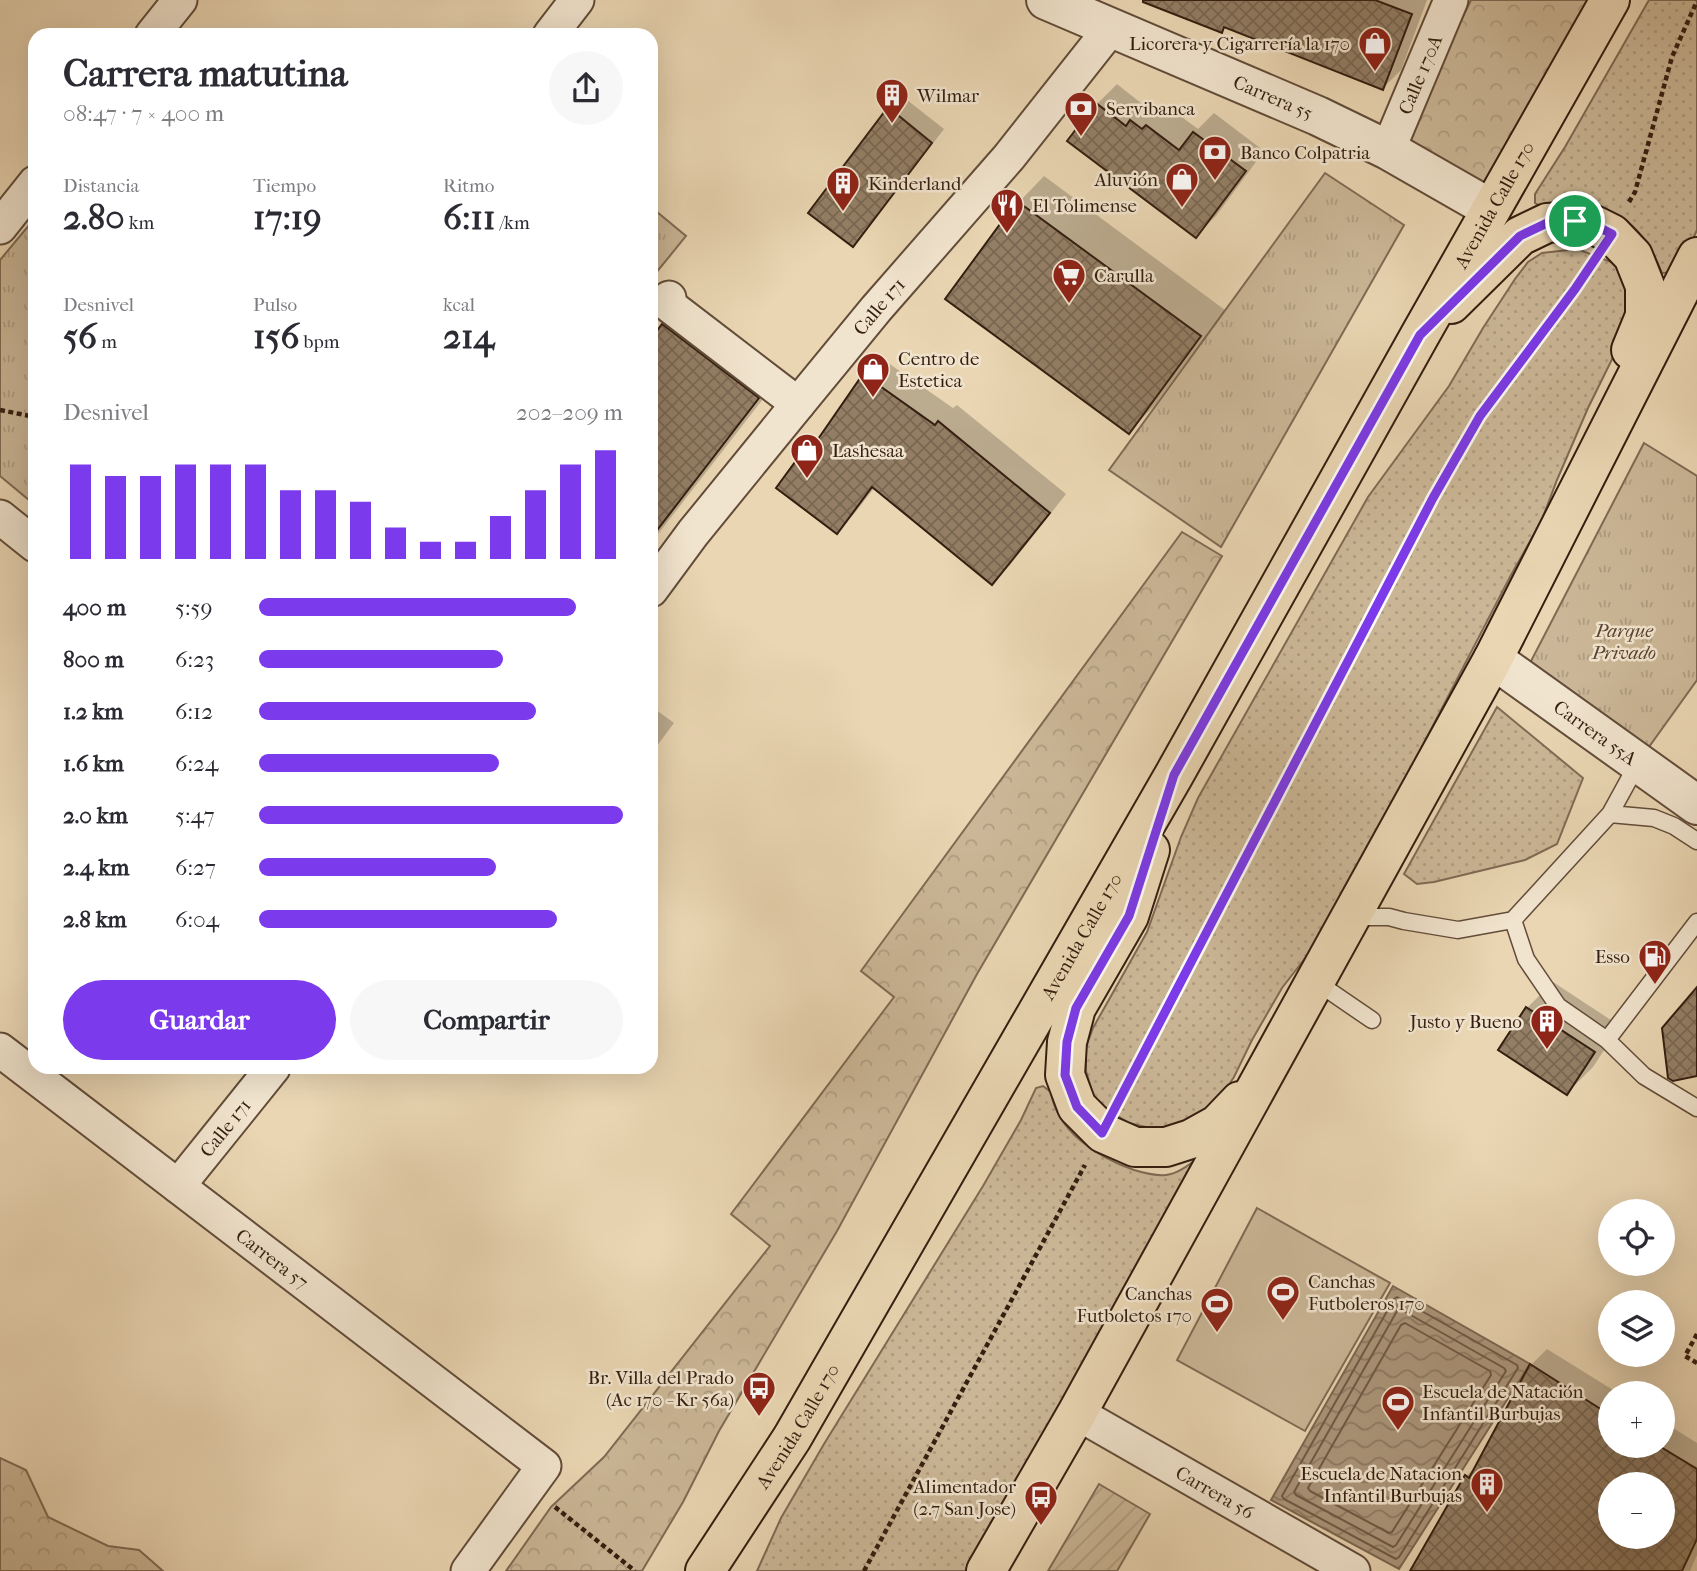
<!DOCTYPE html>
<html lang="es">
<meta charset="utf-8">
<style>
:root{--surface:#fff;--page:#f7f7f7;--text:#2b2b33;--muted:#7c7c81;--accent:#7c3aed}
body{margin:0;font-family:"IM FELL French Canon",serif;background:var(--page);color:var(--text);height:100vh;display:flex;flex-direction:column;font-size:26px;white-space:nowrap}
*{box-sizing:border-box;margin:0}
p{font-size:23px;color:var(--muted)}
.icon{flex:none;width:38px;height:38px;fill:none;stroke:currentColor;stroke-width:2;stroke-linecap:round;stroke-linejoin:round}
.map{position:relative;flex:1;overflow:hidden}
.sheet{position:absolute;left:28px;top:28px;width:630px;height:1046px;display:flex;flex-direction:column;background:var(--surface);border-radius:21px;box-shadow:0 7px 28px #0002}
.sheet>*{flex:none}
.controls{position:absolute;left:1598px;top:1199px;display:grid;gap:14px}
.controls a{display:grid;place-items:center;width:77px;height:77px;border-radius:50%;background:var(--surface);box-shadow:0 7px 28px #0002;font-size:35px}
.pin{position:absolute;display:grid;place-items:center;width:60px;height:60px;color:#fff;margin:-30px;border:4px solid #fff;border-radius:50%;box-shadow:0 2px 7px #0007}
.round{display:grid;place-items:center;flex:none;width:74px;height:74px;border-radius:37px;background:var(--page)}
.summary{display:flex;align-items:center;justify-content:space-between;height:119px;padding:0 35px}
h1{font-size:38px;font-weight:700;line-height:52px}
.figures{display:grid;grid-template-columns:repeat(3,1fr);gap:10px;height:119px;padding:7px 35px}
.figures div{display:grid;align-content:center}
.figures b{font-size:35px;font-weight:700}
.figures small{font-size:19px;font-weight:400}
.figures p{font-size:19px}
.chart{height:196px;padding:14px 35px}
.chart p{display:flex;justify-content:space-between}
.chart svg{width:100%;height:126px;margin-top:7px;stroke:var(--accent);stroke-width:6}
.button{display:flex;gap:14px;margin-top:auto;padding:14px 35px}
.button a{flex:1;height:80px;border-radius:42px;background:var(--accent);color:#fff;font-size:28px;font-weight:700;line-height:80px;text-align:center}
.button a+a{background:var(--page);color:var(--text)}
ul{padding:0 35px;list-style:none;font-size:23px}
li{display:grid;grid-template-columns:112px 84px 1fr;align-items:center;height:52px}
li i{height:18px;border-radius:9px;background:var(--accent)}
.map>svg:first-child{display:block}
</style>
<div class="map">
<svg width="1697" height="1571" viewBox="0 0 1697 1571">
<defs>
<pattern id="grass-dots" width="8" height="8" patternUnits="userSpaceOnUse" patternTransform="scale(1.75)"><rect width="8" height="8" fill="#cbb797"/><path d="M2 2h.1M6 6h.1" fill="none" stroke="#af9d81" stroke-width="1.8" stroke-linecap="round"/></pattern>
<pattern id="forest-crowns" width="20" height="18" patternUnits="userSpaceOnUse" patternTransform="scale(1.75)"><rect width="20" height="18" fill="#cbb797"/><path d="M2 6a3 3 0 1 1 6 0M12 15a3 3 0 1 1 6 0" fill="none" stroke="#af9d81"/></pattern>
<pattern id="park-tufts" width="24" height="20" patternUnits="userSpaceOnUse" patternTransform="scale(1.75)"><rect width="24" height="20" fill="#cbb797"/><path d="M3 7l-1-3M5 7V3M7 7l1-3M15 17l-1-3M17 17v-4M19 17l1-3" fill="none" stroke="#af9d81"/></pattern>
<pattern id="garden-furrows" width="10" height="10" patternUnits="userSpaceOnUse" patternTransform="scale(1.75)"><rect width="10" height="10" fill="#cbb797"/><path d="M-1 1l2-2M0 10L10 0M9 11l2-2" fill="none" stroke="#af9d81"/></pattern>
<pattern id="water-waves" width="16" height="10" patternUnits="userSpaceOnUse" patternTransform="scale(1.75)"><rect width="16" height="10" fill="#ac977c"/><path d="M0 5q4-4 8 0t8 0" fill="none" stroke="#8d7b64"/></pattern>
<pattern id="building-cross-hatch" width="8" height="8" patternUnits="userSpaceOnUse" patternTransform="scale(1.75)"><rect width="8" height="8" fill="#937e65"/><path d="M0 0l8 8M0 8l8-8" fill="none" stroke="#796752"/></pattern>
</defs>
<rect width="100%" height="100%" fill="#ead6b3"/>
<filter id="stains"><feTurbulence type="fractalNoise" baseFrequency=".00286" numOctaves="4"/><feColorMatrix values="0 0 0 0 .2 0 0 0 0 .09 0 0 0 0 .02 0 0 0 .5 -.17"/></filter>
<radialGradient id="worn" r=".72"><stop offset=".6" stop-color="#630" stop-opacity="0"/><stop offset="1" stop-color="#630" stop-opacity=".3"/></radialGradient>
<path fill="url(#grass-dots)" stroke="#806a54" stroke-width="2" d="M1649,0H1697V230L1678,272L1662,273C1653,250 1636,219 1609,214C1588,209 1564,210 1543,208L1535,203V194L1565,147Z
M1577,249L1614,263L1622,276L1627,291L1625,333L1588,408L1557,480L1541,522L1511,575L1339,907L1313,948L1282,988L1252,1040L1234,1077L1221,1097L1203,1117L1171,1129L1150,1128L1129,1123L1102,1106L1093,1095L1086,1071V1047L1093,1028L1147,932L1181,837L1198,798L1368,497L1449,386L1483,328L1515,279L1528,262L1542,253Z
M1497,707L1583,778L1557,844L1525,860L1434,882L1417,884L1404,874Z
M1043,1086L1051,1092C1057,1132 1099,1158 1134,1170C1144,1173 1156,1176 1166,1175C1178,1174 1190,1164 1199,1157L969,1571H757L781,1518L824,1444L983,1186L1021,1120L1036,1088Z"/>
<path fill="url(#forest-crowns)" stroke="#806a54" stroke-width="2" d="M1471,0H1595L1483,191L1403,140Z
M1182,532L1222,556L977,974L837,1231L719,1431L683,1502L642,1571H506L551,1507L604,1457L770,1246L731,1214L894,997L861,971Z
M0,1458L26,1470L48,1517L108,1546L139,1550L163,1571H0Z"/>
<path fill="url(#park-tufts)" stroke="#806a54" stroke-width="2" d="M1325,173L1404,225L1221,547L1109,470Z
M651,207L686,236L651,279Z
M35,218V505L0,476V260Z
M1644,443L1697,476V680L1646,751L1529,665Z"/>
<path fill="url(#garden-furrows)" stroke="#806a54" stroke-width="2" d="M1099,1484L1150,1514L1117,1571H1048Z"/>
<path fill="#cbb797" stroke="#806a54" stroke-width="2" d="M1257,1208L1390,1283L1305,1431L1177,1360Z"/>
<path fill="url(#water-waves)" stroke="#7c6751" stroke-width="2" d="M1393,1286L1530,1364L1399,1569L1271,1500Z"/>
<path fill="#0003" fill-rule="evenodd" d="M1161,0H1427L1401,70L1383,88L1226,26L1221,31Z
M1117,84L1146,107L1151,102L1163,110L1167,106L1198,129L1214,113L1264,151L1216,216L1196,235L1097,104Z
M902,96L944,129L865,232L852,244L889,108Z
M1044,176L1225,310L1154,406L1129,432L948,298L1019,202Z
M689,300L784,372L651,543V342L664,325Z
M881,358L953,408L957,405L1066,494L1010,565L992,583L875,487L854,514L837,532L804,452L821,435L864,375Z
M651,706L674,723L651,754Z
M1553,982L1620,1026L1593,1067L1567,1093L1527,1008Z
M1547,1349L1618,1393H1610V1446H1662V1421L1697,1443V1555L1690,1571H1412L1466,1476L1479,1464L1531,1365ZM1610,1484H1662V1536H1610Z"/>
<g fill="none" stroke-linecap="round" stroke-linejoin="round">
<path stroke="#705a46" stroke-width="2" d="M1397,1297L1517,1365L1518,1368L1399,1557L1396,1559L1284,1499L1282,1496L1394,1299Z
M1400,1309L1504,1368L1506,1371L1396,1545L1393,1547L1296,1495L1294,1492L1397,1311Z
M1405,1323L1490,1371L1491,1375L1392,1532L1389,1533L1310,1491L1308,1488L1401,1325Z"/>
</g>
<path fill="url(#building-cross-hatch)" stroke="#341e10" stroke-width="2" fill-rule="evenodd" d="M1143,0H1375L1412,14L1383,90L1224,27L1222,33L1143,2Z
M1096,103L1126,126L1130,120L1142,129L1146,125L1179,150L1193,132L1246,171L1196,238L1067,141Z
M888,107L932,143L853,247L808,213Z
M1017,201L1201,336L1129,434L945,299Z
M662,324L759,398L651,538V339Z
M863,374L935,425L938,421L1050,513L992,585L872,487L837,534L776,488L803,451L807,455Z
M1697,987V1076L1673,1081L1668,1078L1662,1028Z
M1526,1007L1595,1052L1567,1095L1498,1050Z
M1530,1364L1610,1415V1446H1659L1697,1469V1539L1682,1571H1410L1465,1475L1469,1478ZM1610,1484H1662V1536H1610Z"/>
<g fill="none" stroke-linecap="round" stroke-linejoin="round">
<defs>
<path id="service" d="M1610,814L1654,818L1674,826L1697,841
M1351,917H1389L1404,921L1458,930L1513,920L1526,959L1558,1006L1607,1040L1644,1076L1697,1108
M1513,920L1610,814L1638,763
M1315,981L1372,1020
M1607,1040L1697,922"/>
<g id="minor">
<path d="M152,35L180,0"/>
<path d="M550,35L577,0"/>
<path id="s1" d="M1388,150L1451,0"/>
<path d="M0,227L35,183"/>
<path d="M669,298L670,306L798,404"/>
<path d="M0,517L35,545"/>
<path id="s2" d="M651,590L693,533L798,404L876,309L1009,157L1111,28"/>
<path id="s3" d="M0,1050L544,1466L468,1571"/>
<path id="s4" d="M178,1186L273,1068"/>
<path id="s5" d="M1077,1413L1353,1571"/>
</g>
<g id="tertiary">
<path id="s6" d="M1046,0L1318,116L1388,150L1491,209"/>
<path id="s7" d="M1493,659L1697,805"/>
</g>
<g id="primary">
<path d="M1451,304L1520,236L1547,223L1575,221L1594,225L1612,234L1633,256L1645,286V316L1631,350"/>
<path d="M1150,850L1129,916L1076,1008L1067,1042L1065,1075L1077,1107L1103,1133L1135,1147H1166L1191,1139L1218,1124L1240,1101"/>
<path id="s8" d="M705,1571L792,1438L1174,775L1420,335L1610,0"/>
<path d="M986,1571L1077,1413L1493,659L1697,257"/>
</g>
</defs>
<use href="#service" stroke="#624c39" stroke-width="19"/>
<use href="#minor" stroke="#624c39" stroke-width="37"/>
<use href="#tertiary" stroke="#624c39" stroke-width="42"/>
<use href="#primary" stroke="#341e10" stroke-width="42"/>
<path stroke="#341e10" stroke-width="4.5" stroke-dasharray="5 3.5" stroke-linecap="butt" d="M1629,202L1635,192L1672,57L1697,1
M0,410L35,417
M1121,1098L1433,498L1480,416L1590,266
M1697,1334L1685,1356L1697,1363
M555,1507L635,1571
M864,1571L1085,1165"/>
<use href="#service" stroke="#f1e4ce" stroke-width="16"/>
<use href="#minor" stroke="#f1e4ce" stroke-width="33"/>
<use href="#tertiary" stroke="#f1e4ce" stroke-width="38"/>
<use href="#primary" stroke="#ead6b3" stroke-width="38"/>
</g>
<g fill="none" stroke-linecap="round" stroke-linejoin="round">
<defs>
<path id="route" d="M1575,221L1594,225L1612,234L1575,289L1480,416L1433,498L1102,1133L1077,1107L1065,1075L1067,1042L1076,1008L1129,916L1174,775L1420,335L1520,236L1547,223Z"/>
</defs>
<use href="#route" stroke="#fff" stroke-width="14"/>
<use href="#route" stroke="#7c3aed" stroke-width="9"/>
</g>
<defs>
<symbol id="shop-pin" viewBox="-11 -11 22 30"><path d="M0 17L-7.5 6A9.5 9.5 0 1 1 7.5 6Z" fill="#8f2418" stroke="#f1e4ce"/><path d="M-5-2.5h2.3a2.7 3.5 0 0 1 5.4 0H5L5.5 6h-11ZM-1.5-2.5h3a1.5 2.3 0 0 0-3 0Z" fill="#fff"/></symbol>
<symbol id="building-pin" viewBox="-11 -11 22 30"><path d="M0 17L-7.5 6A9.5 9.5 0 1 1 7.5 6Z" fill="#8f2418" stroke="#f1e4ce"/><path d="M-4-6H4V6H1V3H-1V6H-4ZM-2.5-4.3h1.7v1.8h-1.7ZM.8-4.3h1.7v1.8H.8ZM-2.5-1h1.7V.8h-1.7ZM.8-1h1.7V.8H.8Z" fill="#fff"/></symbol>
<symbol id="bank-pin" viewBox="-11 -11 22 30"><path d="M0 17L-7.5 6A9.5 9.5 0 1 1 7.5 6Z" fill="#8f2418" stroke="#f1e4ce"/><path d="M-6-4H6V4H-6ZM0-2.3a2.3 2.3 0 1 0 0 4.6a2.3 2.3 0 1 0 0-4.6Z" fill="#fff"/></symbol>
<symbol id="restaurant-pin" viewBox="-11 -11 22 30"><path d="M0 17L-7.5 6A9.5 9.5 0 1 1 7.5 6Z" fill="#8f2418" stroke="#f1e4ce"/><path d="M-5-6h1v4h1v-4h1v4h1v-4h1v5L-1.5 .5V6h-2V.5L-5-1ZM5-6V6H3V1.5H1.5Q1.5-4 5-6Z" fill="#fff"/></symbol>
<symbol id="supermarket-pin" viewBox="-11 -11 22 30"><path d="M0 17L-7.5 6A9.5 9.5 0 1 1 7.5 6Z" fill="#8f2418" stroke="#f1e4ce"/><path d="M-6-5.5h2.5l.6 2H6L4.5 2H-2.5L-4.4-4H-6ZM-1.5 3.2a1.3 1.3 0 1 0 .1 0ZM3 3.2a1.3 1.3 0 1 0 .1 0Z" fill="#fff"/></symbol>
<symbol id="fuel-pin" viewBox="-11 -11 22 30"><path d="M0 17L-7.5 6A9.5 9.5 0 1 1 7.5 6Z" fill="#8f2418" stroke="#f1e4ce"/><path d="M-5.5-6h7V0h2V4h1.3V-2.5L3-4.5l.8-.8L6-3V5H2.5V1h-1V6h-7ZM-4.2-4.7v3.2H.2V-4.7Z" fill="#fff"/></symbol>
<symbol id="stadium-pin" viewBox="-11 -11 22 30"><path d="M0 17L-7.5 6A9.5 9.5 0 1 1 7.5 6Z" fill="#8f2418" stroke="#f1e4ce"/><path d="M0-5a6.5 5 0 1 0 0 10a6.5 5 0 1 0 0-10ZM-3.5-1.8h7v3.6h-7Z" fill="#fff"/></symbol>
<symbol id="bus-pin" viewBox="-11 -11 22 30"><path d="M0 17L-7.5 6A9.5 9.5 0 1 1 7.5 6Z" fill="#8f2418" stroke="#f1e4ce"/><path d="M-5-6H5V4H4V6H2V4H-2V6H-4V4H-5ZM-3.5-4V0h7V-4ZM-3.5 1.2v1.5H-2V1.2ZM2 1.2v1.5H3.5V1.2Z" fill="#fff"/></symbol>
</defs>
<g fill-rule="evenodd">
<use href="#shop-pin" x="1356" y="24" width="38" height="52"/>
<use href="#building-pin" x="873" y="76" width="38" height="52"/>
<use href="#bank-pin" x="1062" y="89" width="38" height="52"/>
<use href="#bank-pin" x="1196" y="133" width="38" height="52"/>
<use href="#shop-pin" x="1163" y="160" width="38" height="52"/>
<use href="#building-pin" x="824" y="164" width="38" height="52"/>
<use href="#restaurant-pin" x="988" y="186" width="38" height="52"/>
<use href="#supermarket-pin" x="1050" y="256" width="38" height="52"/>
<use href="#shop-pin" x="854" y="350" width="38" height="52"/>
<use href="#shop-pin" x="788" y="431" width="38" height="52"/>
<use href="#fuel-pin" x="1636" y="937" width="38" height="52"/>
<use href="#building-pin" x="1528" y="1002" width="38" height="52"/>
<use href="#stadium-pin" x="1264" y="1273" width="38" height="52"/>
<use href="#stadium-pin" x="1198" y="1285" width="38" height="52"/>
<use href="#bus-pin" x="740" y="1369" width="38" height="52"/>
<use href="#stadium-pin" x="1379" y="1383" width="38" height="52"/>
<use href="#building-pin" x="1468" y="1465" width="38" height="52"/>
<use href="#bus-pin" x="1022" y="1478" width="38" height="52"/>
</g>
<g text-anchor="middle" stroke-width="5" stroke-linejoin="round" paint-order="stroke">
<g font-size="19" fill="#341e10" stroke="#f1e4ce" text-anchor="start">
<text x="1350" y="50" text-anchor="end">Licorera y Cigarrería la 170</text>
<text x="917" y="102">Wilmar</text>
<text x="1106" y="115">Servibanca</text>
<text x="1240" y="159">Banco Colpatria</text>
<text x="1158" y="186" text-anchor="end">Aluvión</text>
<text x="868" y="190">Kinderland</text>
<text x="1032" y="212">El Tolimense</text>
<text x="1094" y="282">Carulla</text>
<text x="898" y="365">Centro de<tspan x="898" dy="22">Estetica</tspan></text>
<text x="832" y="457">Lashesaa</text>
<text x="1630" y="963" text-anchor="end">Esso</text>
<text x="1522" y="1028" text-anchor="end">Justo y Bueno</text>
<text x="1308" y="1288">Canchas<tspan x="1308" dy="22">Futboleros 170</tspan></text>
<text x="1192" y="1300" text-anchor="end">Canchas<tspan x="1192" dy="22">Futboletos 170</tspan></text>
<text x="734" y="1384" text-anchor="end">Br. Villa del Prado<tspan x="734" dy="22">(Ac 170 - Kr 56a)</tspan></text>
<text x="1422" y="1398">Escuela de Natación<tspan x="1422" dy="22">Infantil Burbujas</tspan></text>
<text x="1462" y="1480" text-anchor="end">Escuela de Natacion<tspan x="1462" dy="22">Infantil Burbujas</tspan></text>
<text x="1016" y="1493" text-anchor="end">Alimentador<tspan x="1016" dy="22">(2.7 San Jose)</tspan></text>
</g>
<g font-size="19" fill="#341e10" stroke="#f1e4ce">
<text dy="7" stroke="none"><textPath href="#s1" startOffset="82">Calle 170A</textPath></text>
<text dy="7" stroke="none"><textPath href="#s6" startOffset="247">Carrera 55</textPath></text>
<text dy="7" stroke="none"><textPath href="#s8" startOffset="1578">Avenida Calle 170</textPath></text>
<text dy="7" stroke="none"><textPath href="#s2" startOffset="364">Calle 171</textPath></text>
<text dy="7" stroke="none"><textPath href="#s7" startOffset="126">Carrera 55A</textPath></text>
<text dy="7" stroke="none"><textPath href="#s8" startOffset="738">Avenida Calle 170</textPath></text>
<text dy="7" stroke="none"><textPath href="#s4" startOffset="75">Calle 171</textPath></text>
<text dy="7" stroke="none"><textPath href="#s3" startOffset="343">Carrera 57</textPath></text>
<text dy="7" stroke="none"><textPath href="#s8" startOffset="172">Avenida Calle 170</textPath></text>
<text dy="7" stroke="none"><textPath href="#s5" startOffset="159">Carrera 56</textPath></text>
</g>
<g font-size="19" font-style="italic" fill="#5a4432" stroke="#f1e4ce">
<text x="1624" y="637">Parque<tspan x="1624" dy="22">Privado</tspan></text>
</g>
</g>
<rect width="100%" height="100%" filter="url(#stains)"/>
<rect width="100%" height="100%" fill="url(#worn)"/>
</svg>
<div class="controls">
<a><svg class="icon" aria-label="locate" viewBox="0 0 24 24"><circle cx="12" cy="12" r="6"/><path d="M12 2v4M12 18v4M2 12h4M18 12h4"/></svg></a>
<a><svg class="icon" aria-label="layers" viewBox="0 0 24 24"><path d="M12 4l9 5-9 5-9-5zM3 14l9 5 9-5"/></svg></a>
<a>+</a>
<a>−</a>
</div>
<div class="pin" style="left:1575px;top:221px;background:#1e9e55"><svg class="icon" aria-label="arrive" viewBox="0 0 24 24"><path d="M6 21V4h12l-3 4 3 4H6"/></svg></div>
<section class="sheet">
<div class="summary"><div><h1>Carrera matutina</h1><p>08:47 · 7 × 400 m</p></div><a class="round"><svg class="icon" aria-label="share" viewBox="0 0 24 24"><path d="M12 15V3M7 8l5-5 5 5M5 13v7h14v-7"/></svg></a></div>
<div class="figures">
<div><p>Distancia</p><b>2.80<small> km</small></b></div>
<div><p>Tiempo</p><b>17:19</b></div>
<div><p>Ritmo</p><b>6:11<small> /km</small></b></div>
</div>
<div class="figures">
<div><p>Desnivel</p><b>56<small> m</small></b></div>
<div><p>Pulso</p><b>156<small> bpm</small></b></div>
<div><p>kcal</p><b>214</b></div>
</div>
<div class="chart"><p><span>Desnivel</span>202–209 m</p>
<svg viewBox="0 0 160 44" preserveAspectRatio="none"><path d="M5 44V11M15 44V15M25 44V15M35 44V11M45 44V11M55 44V11M65 44V20M75 44V20M85 44V24M95 44V33M105 44V38M115 44V38M125 44V29M135 44V20M145 44V11M155 44V6"/></svg>
</div>
<ul>
<li><b>400 m</b>5:59<i style="width:87%"></i></li>
<li><b>800 m</b>6:23<i style="width:67%"></i></li>
<li><b>1.2 km</b>6:12<i style="width:76%"></i></li>
<li><b>1.6 km</b>6:24<i style="width:66%"></i></li>
<li><b>2.0 km</b>5:47<i style="width:100%"></i></li>
<li><b>2.4 km</b>6:27<i style="width:65%"></i></li>
<li><b>2.8 km</b>6:04<i style="width:82%"></i></li>
</ul>
<div class="button"><a>Guardar</a><a>Compartir</a></div>
</section>
</div>
